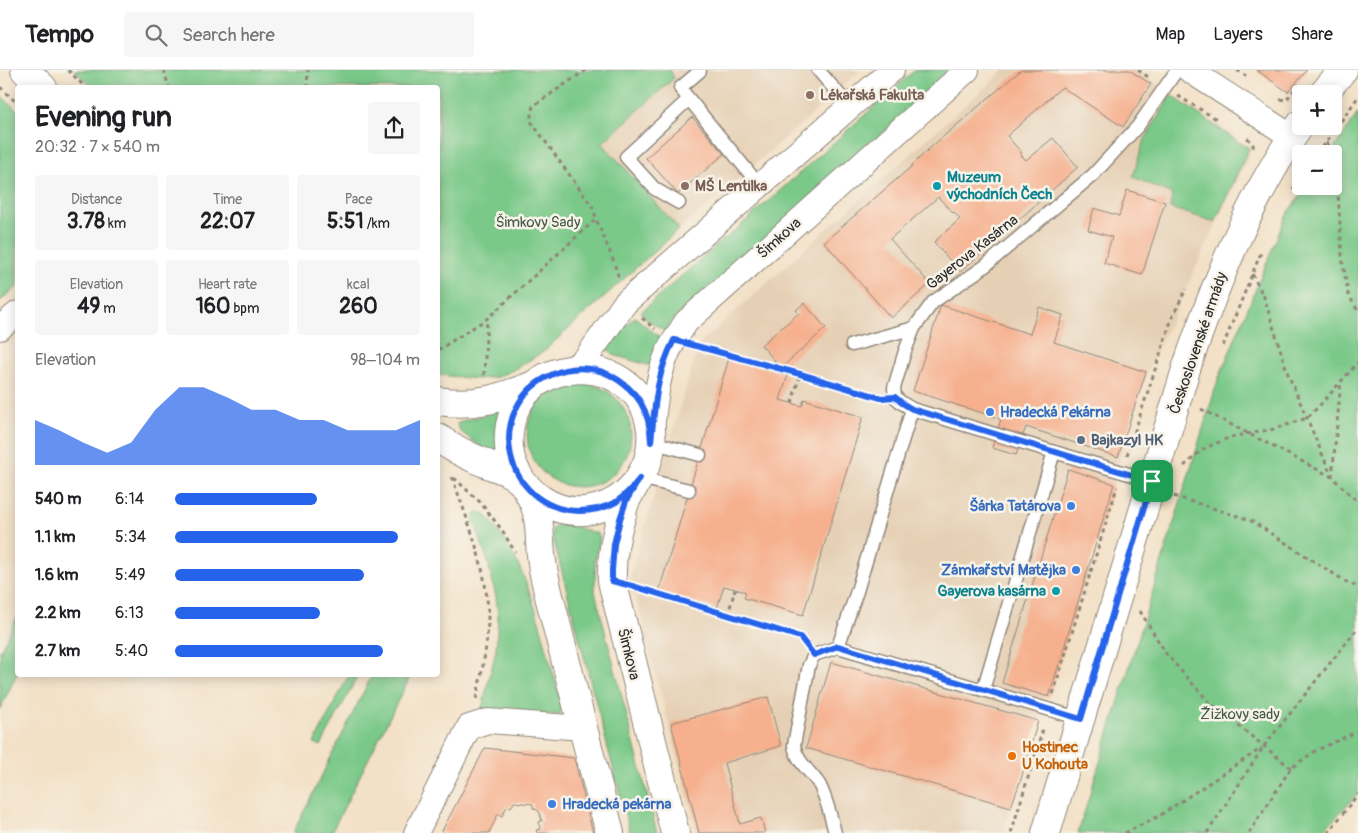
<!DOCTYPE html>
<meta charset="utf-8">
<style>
:root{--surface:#fff;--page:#f6f6f6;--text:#202124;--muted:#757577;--line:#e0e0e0;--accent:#2563eb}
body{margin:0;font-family:Pangolin,sans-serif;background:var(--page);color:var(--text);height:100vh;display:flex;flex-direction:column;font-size:19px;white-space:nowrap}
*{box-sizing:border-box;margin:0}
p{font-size:16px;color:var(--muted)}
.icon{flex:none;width:28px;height:28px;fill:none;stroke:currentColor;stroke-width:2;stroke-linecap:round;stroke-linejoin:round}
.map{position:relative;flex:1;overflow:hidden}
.side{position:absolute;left:15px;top:15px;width:425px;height:592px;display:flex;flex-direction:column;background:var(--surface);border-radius:5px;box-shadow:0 2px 12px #0003}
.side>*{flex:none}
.tools{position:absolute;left:1292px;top:15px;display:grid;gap:10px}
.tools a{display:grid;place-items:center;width:50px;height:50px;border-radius:5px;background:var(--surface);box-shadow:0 2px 12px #0003;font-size:25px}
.pin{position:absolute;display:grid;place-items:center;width:42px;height:42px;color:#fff;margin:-21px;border-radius:10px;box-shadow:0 2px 8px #0006}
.round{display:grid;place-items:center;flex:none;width:52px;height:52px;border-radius:5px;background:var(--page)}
.summary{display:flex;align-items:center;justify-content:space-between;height:85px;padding:0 20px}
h1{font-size:28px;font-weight:700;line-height:38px}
.figures{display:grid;grid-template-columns:repeat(3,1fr);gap:8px;height:85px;padding:5px 20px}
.figures div{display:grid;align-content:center;border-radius:5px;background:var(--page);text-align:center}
.figures b{font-size:21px;font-weight:700}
.figures small{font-size:14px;font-weight:400}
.figures p{font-size:14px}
.chart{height:140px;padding:10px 20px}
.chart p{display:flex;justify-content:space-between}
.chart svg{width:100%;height:90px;margin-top:5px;fill:var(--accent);opacity:.7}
ul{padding:0 20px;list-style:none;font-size:16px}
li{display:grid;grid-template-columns:80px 60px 1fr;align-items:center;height:38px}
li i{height:12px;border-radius:6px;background:var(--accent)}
header{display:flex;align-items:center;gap:30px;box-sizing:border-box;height:70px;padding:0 25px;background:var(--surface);border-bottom:1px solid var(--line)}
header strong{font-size:24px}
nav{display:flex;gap:28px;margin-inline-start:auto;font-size:18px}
.search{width:350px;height:45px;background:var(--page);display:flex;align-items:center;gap:12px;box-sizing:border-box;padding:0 18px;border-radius:5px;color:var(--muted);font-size:19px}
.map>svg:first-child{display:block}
</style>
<header>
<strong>Tempo</strong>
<div class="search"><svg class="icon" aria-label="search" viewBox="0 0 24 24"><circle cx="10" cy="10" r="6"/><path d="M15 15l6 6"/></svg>Search here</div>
<nav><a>Map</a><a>Layers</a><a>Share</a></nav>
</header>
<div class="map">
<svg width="1358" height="763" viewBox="0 0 1358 763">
<rect width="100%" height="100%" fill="#f7f3e8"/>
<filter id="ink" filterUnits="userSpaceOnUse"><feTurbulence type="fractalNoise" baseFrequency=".02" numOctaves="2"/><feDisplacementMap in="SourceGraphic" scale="10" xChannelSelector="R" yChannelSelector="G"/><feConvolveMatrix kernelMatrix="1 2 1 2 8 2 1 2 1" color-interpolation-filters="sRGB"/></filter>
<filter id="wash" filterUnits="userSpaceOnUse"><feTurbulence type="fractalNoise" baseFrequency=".0096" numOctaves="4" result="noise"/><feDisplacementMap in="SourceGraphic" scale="20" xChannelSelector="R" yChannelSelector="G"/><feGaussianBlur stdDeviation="1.12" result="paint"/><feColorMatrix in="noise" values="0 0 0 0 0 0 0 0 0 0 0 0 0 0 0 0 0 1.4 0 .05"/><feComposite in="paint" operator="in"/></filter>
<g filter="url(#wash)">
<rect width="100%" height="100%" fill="#f3e1c7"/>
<path fill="#e6d0b5" d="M670,0H860L806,50L679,159L602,73L673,8Z
M1004,0H1136L1252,78L1148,300L1003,763H697L630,506L699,274Z"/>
<path fill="#7ac989" stroke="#527a5a" d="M74,0H670L674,8L602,73L679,159L543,282L513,300L497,307L477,309L440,305H438V18L92,17Z
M915,0H954L677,246L671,252L666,262L646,249L641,242L721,171L729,166Z
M0,25L18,41L17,217L0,231Z
M1171,25L1238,72L1249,78L1215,152L1170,138L1172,124L1133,107L1143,73Z
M1358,43V724L1321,763H1078L1218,310L1286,146L1307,116H1334V84H1330Z
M635,247L663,270L651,296L613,285L608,280L607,276L610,270Z
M527 365a52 52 0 1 1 104 0a52 52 0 1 1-104 0Z
M499,341L502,342L501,383L492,386L460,361L457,354L462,351Z
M479,442C488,444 495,456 500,463C506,474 514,485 519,496C539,540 549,590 562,637L559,645L484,641L482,638L496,580L498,547L496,527L488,492L473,448L476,444Z
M560,453H564L598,464L600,468L595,492V522L657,763H630L552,464L553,458Z
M17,547V604L0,639V581Z
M349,605H358L321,676L314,673Z
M372,605H411L331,763H293Z"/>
<g id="blocks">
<path fill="#f6b08e" d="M1021,0H1129L1151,14L1123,57L1062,17L1007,66L1022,83L1020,84L1026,90L1053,68L1078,97L960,202L934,172L960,149L954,142L953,143L938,127L890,169L930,214L891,248L824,172L912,96V95L930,78Z
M1256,0H1307L1288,22Z
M692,47L724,84L678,124L646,88Z
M1127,120L1165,132L1142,205L1104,193L1112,167L1088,160L1094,138L1119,146Z
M804,233L826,258L781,298L761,275L799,243L796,240Z
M941,235L1030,264L1039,237L1063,245L1054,272L1146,302L1118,387L1026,357L1016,385L992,378L1001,349L913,321Z
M729,288L788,305L780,330L802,336L804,329L863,347L803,545L744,528L746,522L724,516L717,538L659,521Z
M1068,399L1114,414L1049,627L1002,613Z
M831,592L1038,651L1021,709L1011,737L806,678Z
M768,627L781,676L724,693L740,754L761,748L765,763H699L671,653Z
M485,678L574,688L593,763H537L536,760L541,759L539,752L542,751L539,741L533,738V734L514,732L512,736L506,738L502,746L498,744L489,763H441Z"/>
</g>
</g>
<g filter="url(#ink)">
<use href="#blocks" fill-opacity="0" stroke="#8f8679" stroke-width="1"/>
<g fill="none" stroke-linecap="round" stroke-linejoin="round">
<defs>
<path id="service" d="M818,0L850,37
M700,1L680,18L760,116
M679,133L655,119L626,87L689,29
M852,275L914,258
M912,339L857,521L838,577L983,620L1054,382L912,339L902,333L895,327L894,318L905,281L914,258L933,232L984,197L1093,105L1138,56L1177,0
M651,372L700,385
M1054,382L1153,411
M640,408L689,420
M983,620L1081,649
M835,763C831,747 827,729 819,714C810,701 796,691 794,675L809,595L814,585L838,577"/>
<path id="minor" d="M1189,0L1292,67
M0,258L18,243
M570,299L580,293L586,288L625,233L892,0
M652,360C655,334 657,307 668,282C673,271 680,262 686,252L967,0
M416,763L469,657L488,651L583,658"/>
<path id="tertiary" d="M25,0L43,18
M1323,24L1343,0
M438,331C475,337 500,328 534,315
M438,368C452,378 468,386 485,393C494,397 504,399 513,405C524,412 531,423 542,430C572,450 611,442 634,415
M610,763L548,522C546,512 543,502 542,492C539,476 541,459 537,443C534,428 524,416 517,403C509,389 507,371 510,355C526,278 642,282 651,360C654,393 640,404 626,430C624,434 623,439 622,444C615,466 611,488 612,511L675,763
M1046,763L1187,296C1216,212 1250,127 1301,54"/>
</defs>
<use href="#service" stroke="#8f8679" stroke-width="15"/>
<use href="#minor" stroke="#8f8679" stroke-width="26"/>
<use href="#tertiary" stroke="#8f8679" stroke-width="30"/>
<path stroke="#8f8679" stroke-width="3" stroke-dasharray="4 4" stroke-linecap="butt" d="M68,0L86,18
M164,0L169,18
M586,0L533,36L530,50L594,139L596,149L612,187L619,208
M1138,0L1150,8
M1237,0L1246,6
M0,17L18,34
M307,18L308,0
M1178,26L1218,50
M1280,29L1286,30L1299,14
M1247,68C1251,71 1255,75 1253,81
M1327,72L1330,84
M1318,84L1358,27
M1334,95L1337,106L1342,187L1348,224L1358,241
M1293,119L1301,107
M1252,204L1264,227L1288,304L1332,407
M642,248L655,259
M1223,276L1262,180
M697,277L800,304
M438,280L488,248L596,149
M484,305L487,249
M792,333L800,304L879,328
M1201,339L1332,407L1358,432
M1127,385L1172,248L1186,219
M1184,396L1202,380L1214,374L1231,367L1274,359L1307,348L1322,333L1358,292
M452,407C468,452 487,497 488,545C488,574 482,602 476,630
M1332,407L1341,311
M454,408L480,432L502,460L515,482
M1174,426L1250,450L1348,513L1358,517
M639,518L801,567L804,571
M1140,541L1167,585L1208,631L1291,698
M728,545L735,519
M1053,624L1117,417
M1011,763L1044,656
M1125,763L1159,746L1262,678
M1207,763L1264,676L1358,558
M1249,763L1291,698L1315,681L1358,661
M1328,763L1358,724"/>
<use href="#service" stroke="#fff" stroke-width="12"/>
<use href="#minor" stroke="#fff" stroke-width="24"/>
<use href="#tertiary" stroke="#fff" stroke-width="28"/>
</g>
</g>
<g fill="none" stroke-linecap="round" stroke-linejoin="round" filter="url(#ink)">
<defs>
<path id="route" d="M674,270L800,304L881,328L895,327L902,333L912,339L1152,411L1081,649L838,576L814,585L800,567L636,517L612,511V500L614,474L620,449L626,431L640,408C633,417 626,425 616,432C605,438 591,441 579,441C503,439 482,337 551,305C569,296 592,296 610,305C638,320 650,341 651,372C655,334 656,305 674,270Z"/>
</defs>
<use href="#route" stroke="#fff" stroke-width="10"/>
<use href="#route" stroke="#2563eb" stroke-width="6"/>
</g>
<g fill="#8d6e63" stroke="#f7f3e8" stroke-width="2">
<circle cx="810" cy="25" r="5"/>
<circle cx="685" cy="116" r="5"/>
</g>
<g fill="#0f9aa8" stroke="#f7f3e8" stroke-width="2">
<circle cx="937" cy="116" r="5"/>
<circle cx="1056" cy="521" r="5"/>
</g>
<g fill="#3f7fe0" stroke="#f7f3e8" stroke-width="2">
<circle cx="990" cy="342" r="5"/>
<circle cx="1071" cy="436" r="5"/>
<circle cx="1076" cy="500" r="5"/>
<circle cx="552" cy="734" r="5"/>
</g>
<circle fill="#5c6f8a" stroke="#f7f3e8" stroke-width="2" cx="1081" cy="370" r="5"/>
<circle fill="#e8710a" stroke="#f7f3e8" stroke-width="2" cx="1012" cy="686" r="5"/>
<g text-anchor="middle" stroke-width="5" stroke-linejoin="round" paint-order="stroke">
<g font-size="15" font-weight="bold" fill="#785e54" stroke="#f7f3e8" text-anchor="start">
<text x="820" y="30">Lékařská Fakulta</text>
<text x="695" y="121">MŠ Lentilka</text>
</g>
<g font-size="15" font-weight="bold" fill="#0d838f" stroke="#f7f3e8" text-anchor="start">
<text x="947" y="112">Muzeum<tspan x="947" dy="17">východních Čech</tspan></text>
<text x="1046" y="526" text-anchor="end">Gayerova kasárna</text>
</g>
<g font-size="15" fill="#435a47" stroke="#f7f3e8">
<text x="538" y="157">Šimkovy Sady</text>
<text x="1240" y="649">Žižkovy sady</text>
</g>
<g font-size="15" fill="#2b2b2b" stroke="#f7f3e8">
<text transform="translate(779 168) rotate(-42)" y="5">Šimkova</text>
<text transform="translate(972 182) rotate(-38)" y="5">Gayerova Kasárna</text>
<text transform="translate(1198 273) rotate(-71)" y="5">Československé armády</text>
<text transform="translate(629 584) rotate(76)" y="5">Šimkova</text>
</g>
<g font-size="15" font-weight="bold" fill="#366cbe" stroke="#f7f3e8" text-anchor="start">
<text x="1000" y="347">Hradecká Pekárna</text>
<text x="1061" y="441" text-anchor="end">Šárka Tatárova</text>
<text x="1066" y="505" text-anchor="end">Zámkařství Matějka</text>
<text x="562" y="739">Hradecká pekárna</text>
</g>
<g font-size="15" font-weight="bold" fill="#4e5e75" stroke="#f7f3e8" text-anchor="start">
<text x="1091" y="375">Bajkazyl HK</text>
</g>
<g font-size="15" font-weight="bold" fill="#c56008" stroke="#f7f3e8" text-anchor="start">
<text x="1022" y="682">Hostinec<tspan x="1022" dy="17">U Kohouta</tspan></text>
</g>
</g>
</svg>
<div class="tools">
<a>+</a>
<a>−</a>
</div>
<div class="pin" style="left:1152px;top:411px;background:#1e9e55"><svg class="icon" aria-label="arrive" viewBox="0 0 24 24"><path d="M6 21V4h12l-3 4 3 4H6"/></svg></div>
<section class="side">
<div class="summary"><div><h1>Evening run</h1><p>20:32 · 7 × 540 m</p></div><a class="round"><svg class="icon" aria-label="share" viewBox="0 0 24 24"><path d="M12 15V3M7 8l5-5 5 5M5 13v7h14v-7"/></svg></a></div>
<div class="figures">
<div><p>Distance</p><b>3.78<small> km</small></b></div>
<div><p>Time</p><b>22:07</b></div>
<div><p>Pace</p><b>5:51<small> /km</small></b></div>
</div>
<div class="figures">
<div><p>Elevation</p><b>49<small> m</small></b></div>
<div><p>Heart rate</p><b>160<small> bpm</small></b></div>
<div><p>kcal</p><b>260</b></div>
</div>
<div class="chart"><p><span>Elevation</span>98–104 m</p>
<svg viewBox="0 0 160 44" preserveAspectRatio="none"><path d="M0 44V22L10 27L20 33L30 38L40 33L50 17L60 6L70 6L80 11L90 17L100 17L110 22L120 22L130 27L140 27L150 27L160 22V44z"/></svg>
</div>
<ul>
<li><b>540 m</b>6:14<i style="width:58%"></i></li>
<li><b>1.1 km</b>5:34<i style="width:91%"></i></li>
<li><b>1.6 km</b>5:49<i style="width:77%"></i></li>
<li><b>2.2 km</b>6:13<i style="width:59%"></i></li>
<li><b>2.7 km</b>5:40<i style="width:85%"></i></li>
</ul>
</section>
</div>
